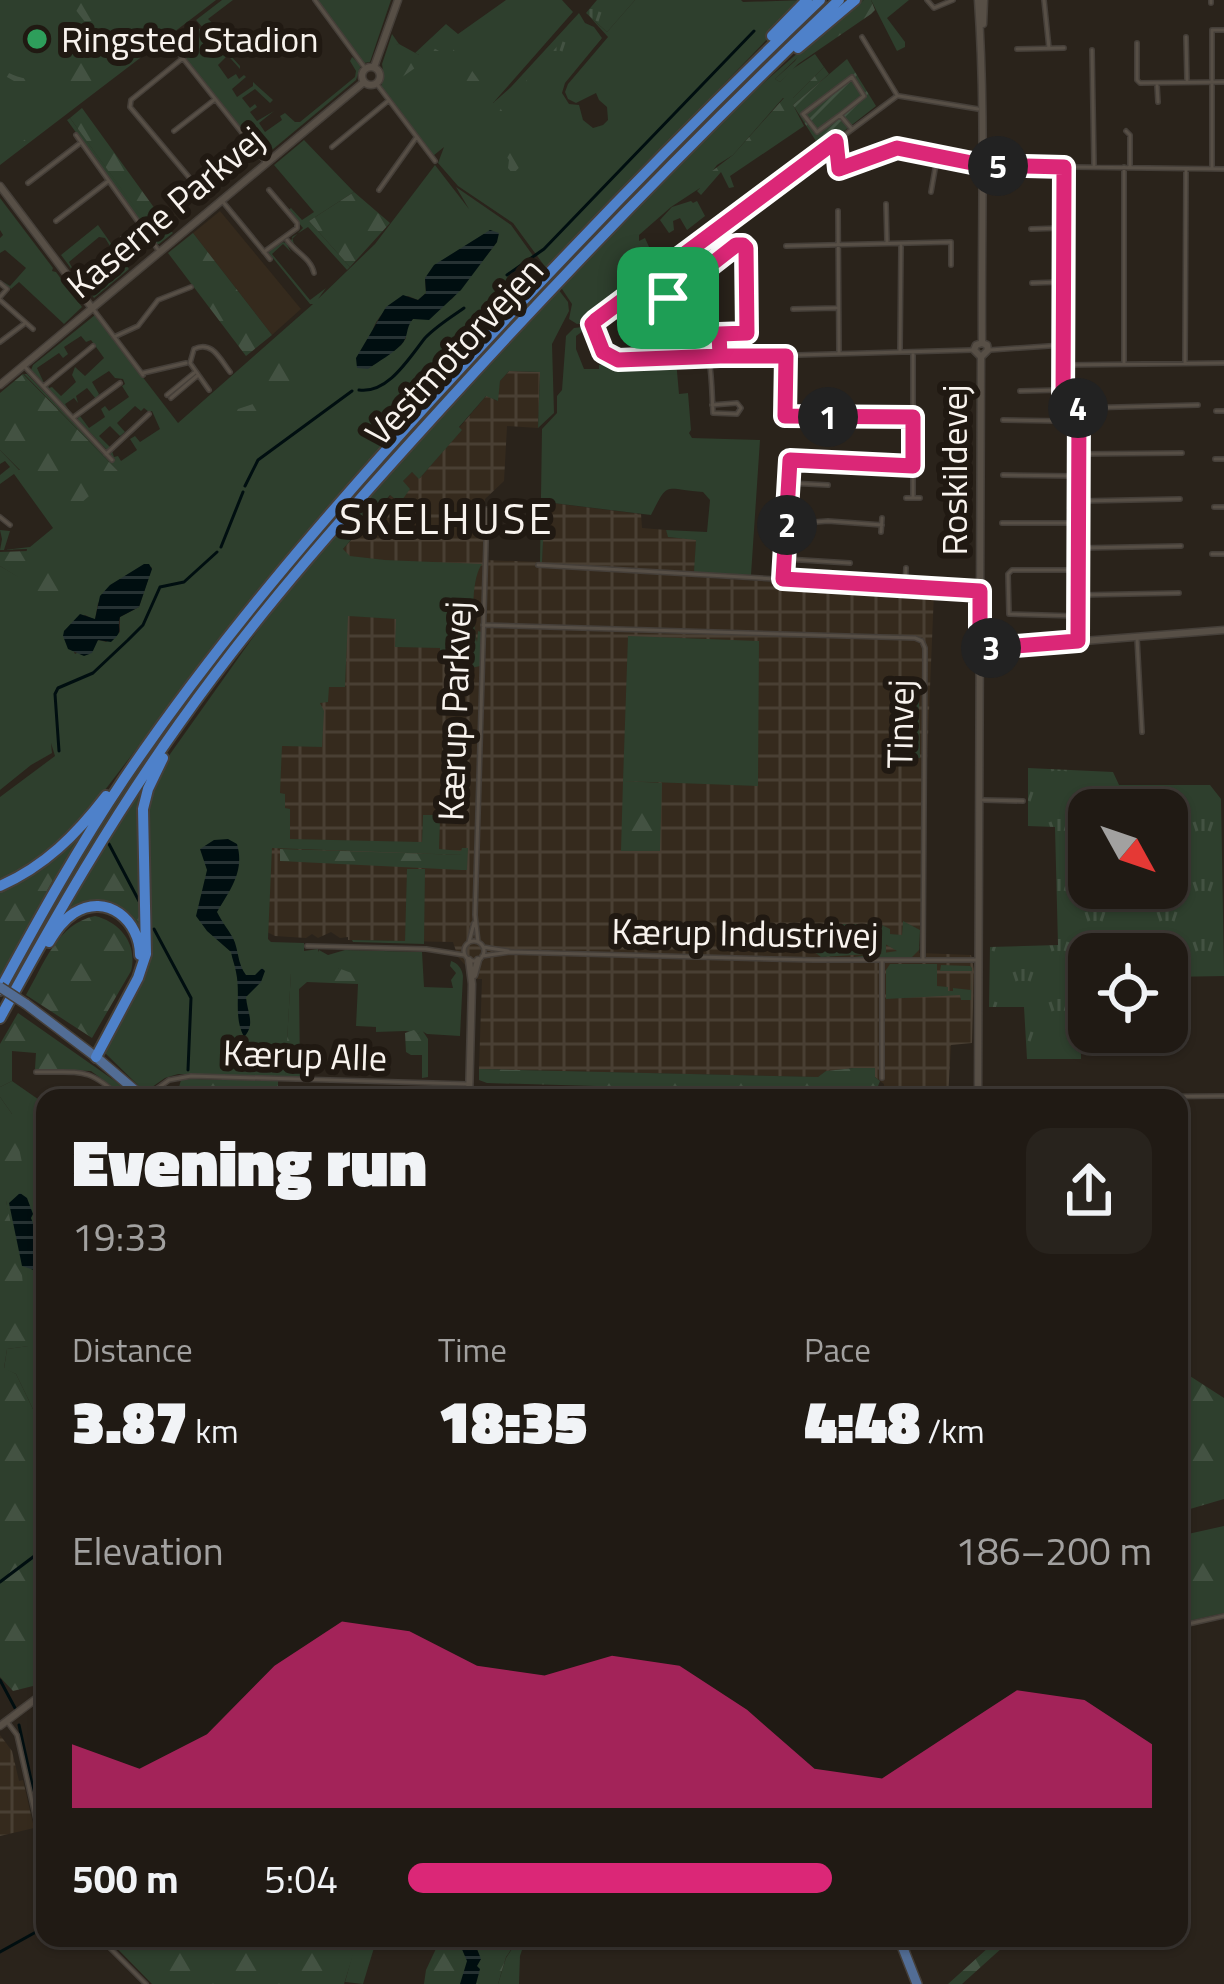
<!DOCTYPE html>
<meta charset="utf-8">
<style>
:root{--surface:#201a14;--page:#28231d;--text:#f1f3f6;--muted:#a2a1a0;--line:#3d3834;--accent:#db2777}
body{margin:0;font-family:"Titillium Web",sans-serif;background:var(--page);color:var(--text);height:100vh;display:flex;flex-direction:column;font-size:45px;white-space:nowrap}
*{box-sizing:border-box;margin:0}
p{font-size:39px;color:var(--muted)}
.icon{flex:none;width:66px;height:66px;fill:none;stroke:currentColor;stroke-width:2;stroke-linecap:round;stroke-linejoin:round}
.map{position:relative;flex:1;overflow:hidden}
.details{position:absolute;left:36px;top:1089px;width:1152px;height:858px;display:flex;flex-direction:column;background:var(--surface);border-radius:24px;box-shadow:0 3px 9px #0004,0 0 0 3px var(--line)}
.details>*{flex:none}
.needle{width:78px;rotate:130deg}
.fabs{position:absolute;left:1068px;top:789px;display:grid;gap:24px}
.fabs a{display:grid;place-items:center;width:120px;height:120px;border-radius:24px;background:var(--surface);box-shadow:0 3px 9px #0004,0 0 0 3px var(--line);font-size:60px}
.pin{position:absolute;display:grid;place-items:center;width:102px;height:102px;color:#fff;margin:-51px;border-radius:24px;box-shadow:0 6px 18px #0006}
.km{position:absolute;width:60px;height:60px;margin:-30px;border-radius:50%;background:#222;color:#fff;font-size:33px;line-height:60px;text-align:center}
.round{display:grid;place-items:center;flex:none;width:126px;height:126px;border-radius:24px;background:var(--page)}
.headline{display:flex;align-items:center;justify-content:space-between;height:204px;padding:0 36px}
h1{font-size:66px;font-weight:800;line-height:90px}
.figures{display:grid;grid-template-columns:repeat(3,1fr);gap:18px;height:204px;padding:12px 36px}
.figures div{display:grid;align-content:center}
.figures b{font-size:60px;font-weight:800}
.figures small{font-size:33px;font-weight:400}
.figures p{font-size:33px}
.chart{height:336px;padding:24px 36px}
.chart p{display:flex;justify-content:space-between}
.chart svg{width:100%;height:216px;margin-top:12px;fill:var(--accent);opacity:.7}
ul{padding:0 36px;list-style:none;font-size:39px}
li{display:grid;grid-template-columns:192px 144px 1fr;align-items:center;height:90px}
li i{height:30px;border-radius:15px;background:var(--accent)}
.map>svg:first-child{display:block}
</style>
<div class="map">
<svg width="1224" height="1984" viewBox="0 0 1224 1984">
<defs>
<pattern id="industrial-grid" width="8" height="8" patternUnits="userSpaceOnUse" patternTransform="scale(3)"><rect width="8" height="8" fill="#352a1d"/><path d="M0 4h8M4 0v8" fill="none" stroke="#493f33"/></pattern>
<pattern id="forest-firs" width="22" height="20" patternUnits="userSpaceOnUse" patternTransform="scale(3)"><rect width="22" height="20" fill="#2e3f2d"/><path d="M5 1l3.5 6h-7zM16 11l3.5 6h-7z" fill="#435242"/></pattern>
<pattern id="park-tufts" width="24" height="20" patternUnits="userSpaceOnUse" patternTransform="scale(3)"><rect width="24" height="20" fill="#2e3f2d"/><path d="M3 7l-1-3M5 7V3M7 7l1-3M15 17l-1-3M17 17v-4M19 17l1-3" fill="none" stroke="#435242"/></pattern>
<pattern id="garden-furrows" width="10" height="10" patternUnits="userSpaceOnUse" patternTransform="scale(3)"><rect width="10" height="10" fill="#2e3f2d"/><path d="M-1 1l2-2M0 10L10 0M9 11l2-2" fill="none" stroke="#435242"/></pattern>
<pattern id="water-rules" width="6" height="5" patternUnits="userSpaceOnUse" patternTransform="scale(3)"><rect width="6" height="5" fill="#000e10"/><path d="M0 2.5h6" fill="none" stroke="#263233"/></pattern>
</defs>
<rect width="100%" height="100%" fill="#2a231b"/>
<path fill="#352a1d" d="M220,211L301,309L272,335L193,233Z"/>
<path fill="url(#industrial-grid)" d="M509,371L540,372L538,428L507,426L504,481L485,499L484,560L542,562L544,502L641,514L642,528L666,530L669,537L696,539L695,577L934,592L919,953L971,955L974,969L972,1043L951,1045L948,1098L885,1096L884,1084L875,1077V1069L854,1068L826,1071L818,1077L479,1069L482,979H467L466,966L458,957L453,942L348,940V937L340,938L331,932L318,938L312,934L306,938L275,936L267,932L282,618L391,495L399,502L402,482L412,472L420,478L461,430L459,428L487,395L497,401L500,381Z
M0,1735L12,1751L19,1781L23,1780L34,1828L0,1836Z"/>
<path fill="#2e3f2d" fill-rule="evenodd" d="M0,0H208L0,162Z
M222,0H233L208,19L234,43L227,45L223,41L220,44L240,66V69L196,20Z
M317,0H391L370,62L364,63Z
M506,0H562L573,12L493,103L511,87L579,13L585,23L594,27L602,38L565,83L562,93L569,104L579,105L583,120L593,128L603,125L608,120L607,107L599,100L596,93L576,103L568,99L565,92L568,84L608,37L589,16L607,32L635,0H741L743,2L805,0L546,268L513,223L458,186L438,163L444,147L433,156L381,86L384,78L382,64L392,34L399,44L393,46V75L419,55L415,53L446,24L458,34Z
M858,0H864L837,20L775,79L780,82L791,70L815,54L824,67L792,99L783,98L733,155L717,165L700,188L671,207L639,235V241L645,238L650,249L645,253L649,259L622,280L630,293L591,322L577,324L569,319L572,304L560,286L726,116Z
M871,0H909L887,18L905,42V47L897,51Z
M195,24L226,57L218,65L228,79L236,74L239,79L244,75L246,77L232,89L237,97L253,86V82L273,100L270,103L255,89L242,98L250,108L255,104L257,107L250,112L257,121L274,111L259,123L265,132L282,120L280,116L285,113L295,122H300L355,77L356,71L350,61L352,57L361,65L356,80L266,155L262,156L170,41L173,43Z
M748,77L749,81L738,93L555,280L551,274Z
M70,118L159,240L171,231L173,233L159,244H156L67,120Z
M304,140L354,192L309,221L350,267L347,270L308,227L292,237L295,248L290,241L303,228L288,210L291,208L302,220L314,212L274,165Z
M435,165L469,209L456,187L511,225L544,271L353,480L224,635L75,829L48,855L0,882V797L55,756L51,743L52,753L31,765L0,790V566L19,577H26L24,565L27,549L0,550L2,539L0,530L10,531L4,550L30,547L53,528L14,474L0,484V475L10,467L5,461L0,464V450L19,470L118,471L24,374H27L111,462L115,459L110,454L112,451L114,457L118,456L121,461L137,450L130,439L135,436L140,442L160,429L152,411L149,412L144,408L141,411L135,406L117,423L125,432L120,436L110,426L99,436L110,447L107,450L77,419L80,416L89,428L105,417L101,409L105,406L109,411L129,397L122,386L125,384L123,379L115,378L109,371L92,382L99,394L96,399L87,388L76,396L78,403L74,398L65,404L70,412L47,388L48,385L49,388L52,387L61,396L76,382L72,375L75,367L85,376L104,358L91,340L86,342L81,336L64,347L68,354L63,358L59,353L37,368L44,383L31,370L33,365L95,315L178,423L313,304H310L268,252L283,242L286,243L291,252L283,244L272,254L310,300L326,288L318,299L375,244ZM497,242L452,299L413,319L406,326V338L401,345L369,368C369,330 372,314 408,296L418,300L426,293L425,278ZM152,567L139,607L120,617V632L106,642L99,640L75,654L64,631L85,615L95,620L98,603Z
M0,198L53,268L52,271L56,272L82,307L64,324L19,282L11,289L2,281L10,286L26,268L5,250L0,253V238L3,235L0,230Z
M98,225L129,269L94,298L80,278L87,287L97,280L104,287L125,270L105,238L99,237L69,262L76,275L61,255Z
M548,276L553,282L193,699L12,989L6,985C65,882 123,778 196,684C305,541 427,409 548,276Z
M558,289L568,302L569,311L552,344L554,413L538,428L540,372L509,371L500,381L498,401L486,396L459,427L462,430L419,479L412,472L403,481L410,489L400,503L390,495L343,549L350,556L385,560L482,564C471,579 472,620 477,642L478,631L481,632L480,666L471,668V644L449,643L448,652L440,653V648L395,647L396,619L348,616L345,687H329L328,702L320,703L324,711L322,747L282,746L280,793L285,794V808L290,809V839L422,842L423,815H442L443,807H452L451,819H440L439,849L461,851L462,848H468L467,870H462V855L272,848L268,939L271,942L304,943V951L318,949V952L319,950L328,955L345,950L422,952L424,987L453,988L451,980L456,973L450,966L451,961C458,963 462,969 463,976L460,1036L427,1034L422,1031L418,1034L406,1031L376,1032V1027L356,1026L358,984L338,968L291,973L285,1078L178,1074L165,1078L145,1092L104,1052L143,975L146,808L163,764L261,626L321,551L417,442Z
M590,326L576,336V349L584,369H599V365H617L618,362L665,361L666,363H674L676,360L679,394L688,393L691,430L689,433L692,438L760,440L751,575L694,572L696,540L668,537L666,530L707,532L710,500L703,492C663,489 669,480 651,515L545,502L542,562H540L542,429L557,413V396L562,390L566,336L574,328Z
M628,636L759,641L758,786L623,781Z
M157,762C150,781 141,801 140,823C138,866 152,912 144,954C137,987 115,1017 100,1046C109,1012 159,967 136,927C130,915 119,908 106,905C76,898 63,921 47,940L124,810Z
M100,807L0,980V889L35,870Z
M407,869H425L424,944L353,942L352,940L405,941Z
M903,921L920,930L919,950L912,957H854L897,951L885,944L828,941L829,924H880L890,929V934L902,935Z
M890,964H937V986L948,987V991H953V988L971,990L972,971H940L941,965L970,966L972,968L971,1000H961L960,995L886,999V970Z
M12,1081L45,1104V1434L16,1374L4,1369L7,1349L28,1346L6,1201L12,1114L0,1097V1087Z
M357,1938H377L363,1984L345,1982Z
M519,1938H526L520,1956L519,1984H498L506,1958Z"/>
<path fill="url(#forest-firs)" d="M68,0H91L145,46L205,0H216L0,165V159L59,113L61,99L55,90L14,81L0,73V68C23,83 56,87 70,58C78,44 73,33 85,22Z
M864,0H871L875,10L871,14L798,64L780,82L775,79L795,61L800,53Z
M399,44L419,55L432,47L439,51L398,80L393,76V45Z
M455,47L493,100L475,113L445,67Z
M824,67L829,74L793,105L804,126L730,176L734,187L729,188L721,172L701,195L697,191L700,188L699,181L733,155L784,98L789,96L793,98Z
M497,104L531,150L527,159L513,174L508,168L509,160L479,117Z
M82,108L171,231L159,241L70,118Z
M354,192L390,223L350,267L309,221Z
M691,201L693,203L697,201L705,216L687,230L680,218L673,221L674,230L669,233L660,220L672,207Z
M193,233L272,335L246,356L168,253Z
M265 376a16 16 0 1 1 32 0a16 16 0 1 1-32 0Z
M23,374L118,471L66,516L0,450V393Z
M253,404L267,411C266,416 263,431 261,435L243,441L230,423L238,409Z
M162,501L172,513L114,555L107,545Z
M28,551L33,555L25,564L28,568L26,577H18L0,566V552Z
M45,565L59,582L60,588L67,591L52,601L56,610L46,606L33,587Z
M910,701H919L920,758H909Z
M623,781L662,783L660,851H621Z
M280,849L463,855L462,870L280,861Z
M56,861L60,867L2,971L0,895L19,887Z
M109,861L142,909L143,925C118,903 110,897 76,900Z
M95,916C120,922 138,944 131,971L92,1038L26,995C44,964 57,924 95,916Z
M879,934H886V953L821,957L816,953L819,942L875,943L878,942Z
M320,968H338L357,975L358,984L307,982L299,989L300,1072L311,1073L313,1078L285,1076L291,972Z
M18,1013L125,1088L121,1093L91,1071L35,1069L36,1053L12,1051V1081L0,1087V1044Z
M414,1030L418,1034L422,1030L428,1039V1077L422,1078V1055H411L406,1052L405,1033Z
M854,1068H875V1077L880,1081L875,1094L487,1083L479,1080V1069L818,1077L826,1071Z
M191,1079L278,1081V1088H268L266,1098H176L181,1080Z
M0,1097L12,1114L27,1187L6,1201L22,1275L29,1346L7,1349L4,1368L16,1374L45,1434V1683L13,1691L0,1677Z
M1179,1369L1224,1398V1499L1190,1509H1179Z
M1224,1526V1613L1179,1623V1536Z
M107,1938H357L358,1939L344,1984H152Z
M441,1938H519L506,1957L498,1984H424L426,1970Z
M999,1938H1013L962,1984H948Z"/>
<path fill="url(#park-tufts)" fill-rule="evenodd" d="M597,0H635L607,32L586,13Z
M580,21L601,39L548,99L526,81Z
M1028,768L1113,772L1119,785H1210L1221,799L1224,976L1167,977V954H1089V979L1080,980L1081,1059H1027L1024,1007H989L990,947L1058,945L1055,827L1028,826ZM1167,810V888H1089V810Z"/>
<path fill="url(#garden-furrows)" d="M847,59L876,106L821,149L793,105Z"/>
<path fill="url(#water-rules)" d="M490,230L499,233L497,242L461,290L429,320L413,319C405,328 409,337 401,345C392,354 379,361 368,369L357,368L356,358L386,307L403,295L418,300L426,293L425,278L434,265Z
M144,564H149L152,569L139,607L120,617C116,631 125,629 111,642L98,640L92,653L84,656L68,649L63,636L64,631L80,614L95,619L100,596L110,585Z
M228,839L237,844C245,871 230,890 217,912C222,922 228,929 233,938C239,950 237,963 246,975H255L262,968L265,971L261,982L246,997C247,1012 256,1024 244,1037C233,1016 241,995 236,972C235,965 232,959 231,952L207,931L196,916L207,870L200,849L214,840Z
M20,1193L27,1198L33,1214L31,1218L43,1249L39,1267L34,1270L22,1266L9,1203Z
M467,1938L480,1939L477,1949L481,1959L477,1966L480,1969L476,1984H460L467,1961L461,1947Z"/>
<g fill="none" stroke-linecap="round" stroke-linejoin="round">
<path stroke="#000e10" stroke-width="3" d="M507,275L544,249L754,31
M359,390C388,394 409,358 425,338C435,327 451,317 464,308
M245,486L258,460L352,391
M221,547L243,492
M59,751L55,694L58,688L93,673L128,640L143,625L160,587L184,582L217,552
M109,844L139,901
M154,929L191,998L188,1070
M0,1582L45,1548
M0,1680L15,1708
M19,1725L45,1843
M0,1952L45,1927"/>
<defs>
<path id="minor" d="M315,0L365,68
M927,0L934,8L953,0
M1044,0L1049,48
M1211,3V0
M862,37L897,95
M1186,37L1187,80
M1137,43V80L1140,83L1224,82
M1017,49L1064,48
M1092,50L1094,165
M177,51L266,163
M183,58L131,100L130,107L193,182L247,139
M376,83L435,161
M1157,85L1158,102
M897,96L596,320L593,324C596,339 601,357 618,360L973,350
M899,96L978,109
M840,115L817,132L803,114L852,77L864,96L840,115L851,128
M174,131L214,100
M1126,131L1130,135V166
M76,135L159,251
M836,142L839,169L890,148H897L987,166L1224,169
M332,147L388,101
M1212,167V30H1224
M1064,168L1063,420H1079
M28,183L79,144
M379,190L416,138
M931,192L937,158
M223,202L270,259
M886,204L887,242
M838,211L839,352
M56,221L107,182
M1031,229L1062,228
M122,239L140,225
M287,240C295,252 311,258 314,273
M786,246L951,242V265
M264,252L297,228V223L269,190
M0,283L7,289L0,297
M1032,283L1061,282
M0,300L33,329
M93,309L143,375
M793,309L836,308
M638,328L628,337H641
M719,334L642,337L639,327L666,308L672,293L741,244L746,250L747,333L719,334L720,355
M114,337L138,326L158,300L191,287
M0,342L24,324
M900,350L901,246
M990,350L1063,345
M786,356L785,416L913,417
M709,359C712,377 712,394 713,413L737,414L741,408L737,403L712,405
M1124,363V167
M1185,363L1186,170
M1064,365L1224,363
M25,367L112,460
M143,373L186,363
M44,386L93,346
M209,390L190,363L194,349C212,340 220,359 230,372
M1020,391L1060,390
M167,395L194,373
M171,398L197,376
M1063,408H1079L1078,639
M1081,408L1198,405
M1216,411H1224
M74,417L120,383
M1003,420L1061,421
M106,454L149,414
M1081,454L1182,453
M1215,459H1224
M1003,475L1077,476
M789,483L828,485
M906,498H920
M913,498V354
M1081,501L1180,499
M1214,507H1224
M0,517L10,525
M1002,523H1077
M789,524L828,521L882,525
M881,532L882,518
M1081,548L1181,546
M1212,554H1224
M786,559L850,563
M538,565L979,591
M783,577L790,460L913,467
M905,585L906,568
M1080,595L1179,593
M1077,616L1009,614L1008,574L1012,570H1079
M483,625L915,638L922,641L925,648L923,960
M1137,638L1142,732
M983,800L1023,801
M464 951a10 10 0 1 1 20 0a10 10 0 1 1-20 0Z
M469,942L474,923
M478,942L475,915L487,509
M307,946L426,949L464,955
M483,947L508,951
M482,956L510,952L814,960H977
M882,962V1078
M36,1072C81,1073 87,1066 121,1098
M147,1096L169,1080L191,1076L467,1084
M1026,1098L1224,1096
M1179,1626L1224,1616
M8,1723L17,1735L45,1859
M100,1938L146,1984"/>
<path id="tertiary" d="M978,0C986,113 981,229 982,343L987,345L988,350L981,357L974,350L976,345L982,343
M983,24L984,0
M362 76a9 9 0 1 1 18 0a9 9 0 1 1-18 0Z
M374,67L398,0
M0,186L92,308
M0,385L364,82
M980,649L1224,630
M469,960L472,984L469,1098
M474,975L478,960
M978,1098L981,357
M0,1726L45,1692"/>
<path id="primary" d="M26,1004L96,1057L144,1098
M899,1938L917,1984"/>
<path id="motorway" d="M772,36L807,0
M798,48L855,0
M0,886C45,866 76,835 106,796
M49,942C56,931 63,920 74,913C107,892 140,921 140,955
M0,990C39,918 79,846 124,779C216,643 323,519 433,398C558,261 686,128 820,0
M0,1018C55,917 112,818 179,724C257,613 349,510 440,410C568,269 701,132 839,0
M96,1057L138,978L146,954L143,809L148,789L163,758"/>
</defs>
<use href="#minor" stroke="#453f39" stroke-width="6"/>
<use href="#tertiary" stroke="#453f39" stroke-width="9"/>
<use href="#primary" stroke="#453f39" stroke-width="12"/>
<use href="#motorway" stroke="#453f39" stroke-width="14"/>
<use href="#minor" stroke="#574f46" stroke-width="3"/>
<use href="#tertiary" stroke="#574f46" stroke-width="6"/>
<use href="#primary" stroke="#526d95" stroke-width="9"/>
<use href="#motorway" stroke="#4e81ca" stroke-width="10"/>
<defs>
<path id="primary-bridge" d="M0,987L26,1004"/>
</defs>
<use href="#primary-bridge" stroke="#453f39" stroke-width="12" stroke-linecap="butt"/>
<use href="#primary-bridge" stroke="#526d95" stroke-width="9"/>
</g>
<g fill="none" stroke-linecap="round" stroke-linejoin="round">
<defs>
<path id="route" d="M668,298L666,308L639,327L642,337L719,334L720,356H786L785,416L913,417V466L790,460L783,579L980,591V649L1078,641L1079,408H1063L1064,167L982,165L897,148L839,169L836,141L596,320L592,324L603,352L618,360L720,356V354L719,334L747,333L746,248L743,245H736L668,298"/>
</defs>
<use href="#route" stroke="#fff" stroke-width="24"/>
<use href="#route" stroke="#db2777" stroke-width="15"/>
</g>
<circle fill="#2e9e5b" stroke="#201912" stroke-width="4.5" cx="37" cy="39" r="12"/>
<g text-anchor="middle" stroke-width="12" stroke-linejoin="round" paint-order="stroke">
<g font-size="36" fill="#f8f3ee" stroke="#201912" text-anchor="start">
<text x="61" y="52">Ringsted Stadion</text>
</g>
<g font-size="36" fill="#f8f3ee" stroke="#201912">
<text transform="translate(165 212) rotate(-40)" y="13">Kaserne Parkvej</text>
<text transform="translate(454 351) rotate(-47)" y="13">Vestmotorvejen</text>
<text transform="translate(954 470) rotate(-90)" y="13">Roskildevej</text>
<text transform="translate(454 711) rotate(-88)" y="13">Kærup Parkvej</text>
<text transform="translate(900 724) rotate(-89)" y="13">Tinvej</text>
<text transform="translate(745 933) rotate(1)" y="13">Kærup Industrivej</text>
<text transform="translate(305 1055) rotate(2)" y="13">Kærup Alle</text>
</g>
<g font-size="42" letter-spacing="3" fill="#f8f3ee" stroke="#201912">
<text x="447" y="534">SKELHUSE</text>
</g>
</g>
</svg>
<div class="fabs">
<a><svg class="needle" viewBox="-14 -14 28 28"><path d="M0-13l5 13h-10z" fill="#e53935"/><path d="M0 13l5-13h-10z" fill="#a2a1a0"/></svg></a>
<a><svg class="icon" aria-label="locate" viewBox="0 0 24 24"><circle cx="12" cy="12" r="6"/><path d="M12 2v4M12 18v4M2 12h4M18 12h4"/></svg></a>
</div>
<div class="pin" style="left:668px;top:298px;background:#1e9e55"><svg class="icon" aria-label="arrive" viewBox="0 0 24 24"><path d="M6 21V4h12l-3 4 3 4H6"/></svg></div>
<b class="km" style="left:828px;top:417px">1</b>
<b class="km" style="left:787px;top:525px">2</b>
<b class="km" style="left:991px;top:648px">3</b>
<b class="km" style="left:1078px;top:408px">4</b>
<b class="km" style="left:998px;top:166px">5</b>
<section class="details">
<div class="headline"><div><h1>Evening run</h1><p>19:33</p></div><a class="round"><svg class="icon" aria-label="share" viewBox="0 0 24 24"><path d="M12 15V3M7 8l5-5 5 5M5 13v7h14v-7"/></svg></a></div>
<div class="figures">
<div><p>Distance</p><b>3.87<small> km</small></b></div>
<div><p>Time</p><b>18:35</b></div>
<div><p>Pace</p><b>4:48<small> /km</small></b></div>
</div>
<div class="chart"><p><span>Elevation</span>186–200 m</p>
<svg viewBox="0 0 160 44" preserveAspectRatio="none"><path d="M0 44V31L10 36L20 29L30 15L40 6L50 8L60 15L70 17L80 13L90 15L100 24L110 36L120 38L130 29L140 20L150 22L160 31V44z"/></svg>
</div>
<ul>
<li><b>500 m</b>5:04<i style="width:57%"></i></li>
</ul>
</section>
</div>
